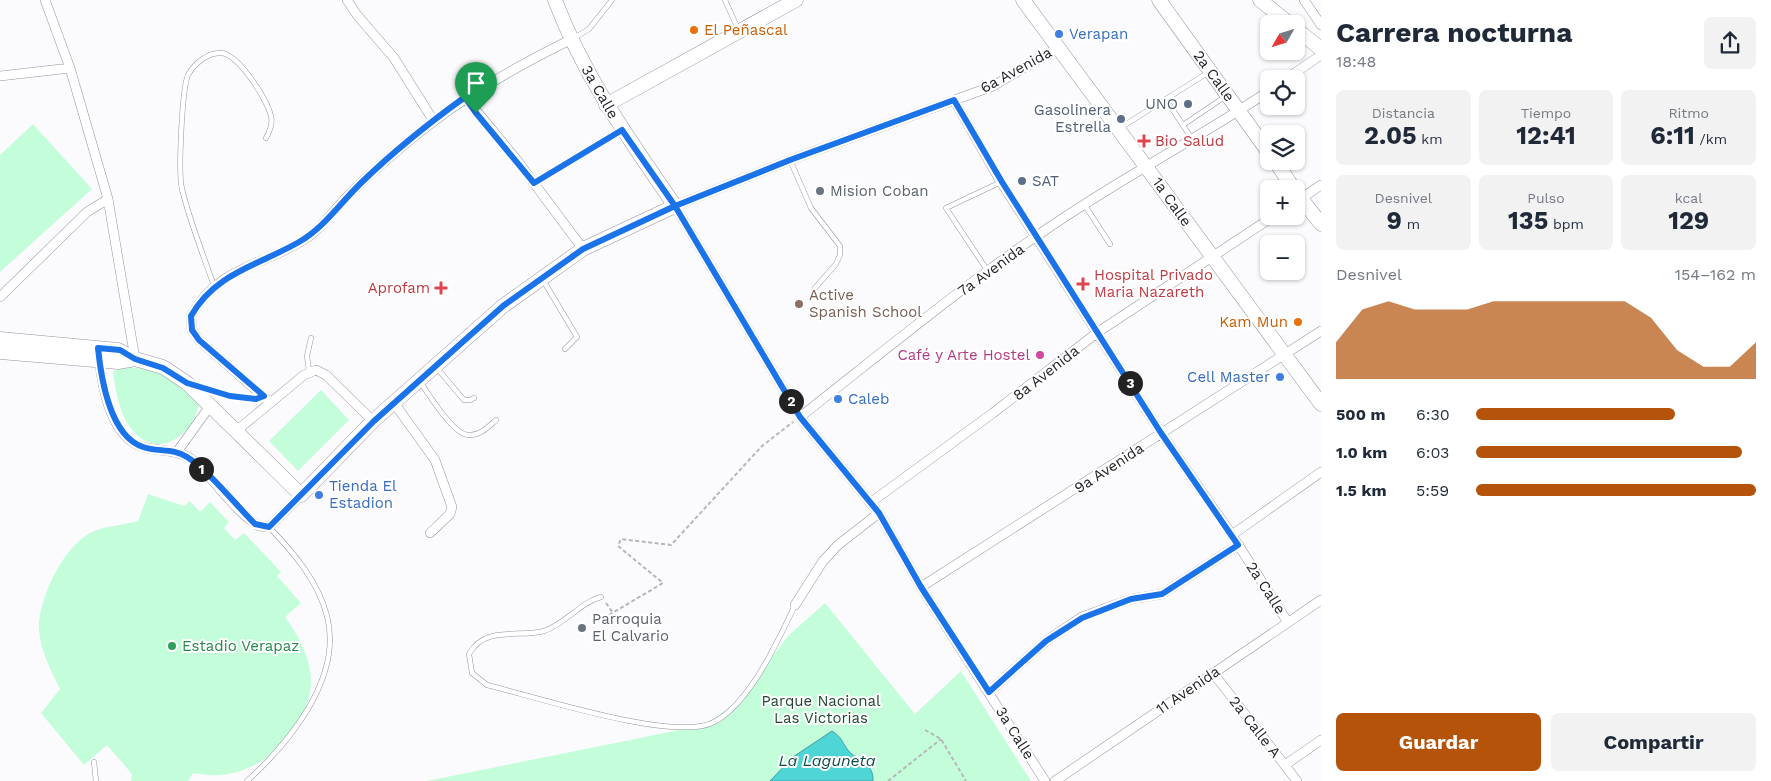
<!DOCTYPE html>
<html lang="es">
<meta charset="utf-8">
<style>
:root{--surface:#fff;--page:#f2f2f3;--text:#1f2937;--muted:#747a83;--accent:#b45309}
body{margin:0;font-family:"Work Sans",sans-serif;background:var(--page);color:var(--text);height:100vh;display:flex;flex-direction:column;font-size:19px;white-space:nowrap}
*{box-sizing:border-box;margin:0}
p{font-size:16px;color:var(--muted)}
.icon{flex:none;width:28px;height:28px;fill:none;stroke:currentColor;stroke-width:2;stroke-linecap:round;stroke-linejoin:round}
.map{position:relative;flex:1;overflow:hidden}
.sheet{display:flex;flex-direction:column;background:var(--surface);width:450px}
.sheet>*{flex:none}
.needle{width:32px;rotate:231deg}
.tools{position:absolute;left:1260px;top:15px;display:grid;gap:10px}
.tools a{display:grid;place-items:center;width:45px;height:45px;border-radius:8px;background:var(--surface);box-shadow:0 1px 4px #0004;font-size:25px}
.pin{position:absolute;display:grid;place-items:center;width:42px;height:42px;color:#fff;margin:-51px -21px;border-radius:50% 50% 50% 0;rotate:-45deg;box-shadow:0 0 5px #0007}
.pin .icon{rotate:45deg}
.km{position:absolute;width:25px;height:25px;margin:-12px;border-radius:50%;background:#222;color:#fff;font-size:14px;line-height:25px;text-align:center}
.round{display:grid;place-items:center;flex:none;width:52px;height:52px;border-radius:8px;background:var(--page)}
.head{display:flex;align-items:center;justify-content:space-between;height:85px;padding:0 15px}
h1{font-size:28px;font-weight:700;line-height:38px}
.figures{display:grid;grid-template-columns:repeat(3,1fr);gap:8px;height:85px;padding:5px 15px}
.figures div{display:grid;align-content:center;border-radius:8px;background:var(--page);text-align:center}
.figures b{font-size:25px;font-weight:700}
.figures small{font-size:14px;font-weight:400}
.figures p{font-size:14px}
.chart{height:140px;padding:10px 15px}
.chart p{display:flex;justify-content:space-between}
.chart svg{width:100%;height:90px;margin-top:5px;fill:var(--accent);opacity:.7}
.primary-button{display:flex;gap:10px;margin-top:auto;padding:10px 15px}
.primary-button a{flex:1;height:58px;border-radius:8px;background:var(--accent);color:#fff;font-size:20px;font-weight:700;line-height:58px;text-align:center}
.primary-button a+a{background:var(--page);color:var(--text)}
ul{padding:0 15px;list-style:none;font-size:16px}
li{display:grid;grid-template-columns:80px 60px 1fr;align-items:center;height:38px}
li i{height:12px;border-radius:6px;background:var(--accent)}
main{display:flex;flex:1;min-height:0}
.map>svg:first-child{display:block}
</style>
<main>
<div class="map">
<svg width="1321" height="781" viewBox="0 0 1321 781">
<rect width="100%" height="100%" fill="#fbfbfd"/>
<path fill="#c3fdda" d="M33,124L92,189L0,272V155Z
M129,367C164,370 174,382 199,404C192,439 154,461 130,427C119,412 115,389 113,371Z
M321,390L349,420L298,471L269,441Z
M148,494L184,506L190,501L200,512L210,502L229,522L224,528L235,540L244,533L281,572L277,576L301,603L285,617C299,636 312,660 311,684C307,731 266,771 220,775C212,776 202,774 193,773L188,781H131L132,774L107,745L84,765L41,713L60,689C51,671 41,652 39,631C37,601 63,547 90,533C105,525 122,526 138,521Z
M825,603L915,714L961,671L1031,781H427L704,725L735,704L789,635Z"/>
<path fill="#4ed5d6" stroke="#409fa1" d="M832,731C842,738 841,740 847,749C857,762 874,762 873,781H770L793,757Z"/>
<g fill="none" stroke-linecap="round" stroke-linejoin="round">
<defs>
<path id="lane" d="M725,0L738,29
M574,38L589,29L612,0
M1167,101L1192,139
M1183,125L1226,96
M1120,128L1209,72
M790,160L811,208L840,246V255L836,264L815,288
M534,183L621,131
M1084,204L1110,244
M987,270L946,208L1001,182
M543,280L577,337L565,349
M214,286C203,254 190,222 182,189C178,173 182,89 188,75C194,64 208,52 221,53C239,54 267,100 271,116C273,124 270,131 266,138
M436,367L464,400H470L474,398
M309,371L307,356L311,338
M420,382C429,394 453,435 469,435C480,436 489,426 496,420
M601,597C581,602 565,624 544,631C519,638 485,625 469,654L472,673L487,685C533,696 676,743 714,722C750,703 778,641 795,605
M94,762L96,781
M247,781C289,743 343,678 327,616C318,581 294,553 269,527"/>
<path id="street" d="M45,0L70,68L108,199L135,359
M347,0L357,15L394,58L433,120
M1304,0L1321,25
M0,76L70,68
M1286,79L1321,55
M465,97L516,159L583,249
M954,100L1001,182L1161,433L1232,535L1287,621
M1299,200L1321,185
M0,297L87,212L108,199
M99,356C102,386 111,441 147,448C162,451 179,450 191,459C215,479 233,510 259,526L269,527L301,495
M270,402L199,340L192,330L191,316C220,264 266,266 308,237C322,227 333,212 345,199C357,186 370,174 384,162C443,109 499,75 570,40
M394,403L435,460L452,507L450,514L430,533
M800,417C893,344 985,267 1085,204C1146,165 1209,131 1269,91
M235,432L304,375L316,370L326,375L373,421
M177,452L210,406
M870,503L993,413L1098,332L1274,216
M1232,535L1321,472
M921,587L1321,331
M795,605L823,561L838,545L879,513
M1213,673L1297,781
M989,692L1046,641L1082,617L1131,599L1162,594L1238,545
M1285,765L1321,740
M1045,781L921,587L879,513L800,417L675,206L790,160L993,86L1059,47
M1055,781L1321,600"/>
<path id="secondary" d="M1023,0L1321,404
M1159,0L1269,153
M1260,0L1290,24
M1296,29L1321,49
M606,105L796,0
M1275,161L1294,189
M1296,192L1321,224
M0,339L118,350L135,359L163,367L187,383L301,495L373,421L503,306L583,249L675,206C629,139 584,77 555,0
M0,352L118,362L135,359"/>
</defs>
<use href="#lane" stroke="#9495a0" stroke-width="5.5"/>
<use href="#street" stroke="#9495a0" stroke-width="10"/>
<use href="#secondary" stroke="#9495a0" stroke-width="15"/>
<path stroke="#b7b7ba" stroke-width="2" stroke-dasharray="4 2.5" stroke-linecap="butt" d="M215,392L250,399
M606,603L613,613
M609,615L663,583L618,546L621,539L671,545L762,446L793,422
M925,730L941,739L966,781
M888,781L941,739"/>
<use href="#lane" stroke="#fff" stroke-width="4.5"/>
<use href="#street" stroke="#fff" stroke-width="9"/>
<use href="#secondary" stroke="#fff" stroke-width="14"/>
</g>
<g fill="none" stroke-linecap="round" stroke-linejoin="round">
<defs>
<path id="route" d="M476,113L465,97C429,123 394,151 362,182C341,202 324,228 299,242C259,265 215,273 191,316L192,330L199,340L264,396L256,399L230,396L187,383L163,368L135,359L120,350L98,348C101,378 110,436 143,447C157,452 174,448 187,457C208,470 236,505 255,524L269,527L374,421L503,306L583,249L675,206L800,417L879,513L921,587L989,692L1046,641L1082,618L1131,599L1162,594L1238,545L1161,433L1002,182L954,100L790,160L675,206L622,130L534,183L476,113"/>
</defs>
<use href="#route" stroke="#fff" stroke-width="10"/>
<use href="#route" stroke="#1a73e8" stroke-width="6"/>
</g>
<g fill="#e8710a" stroke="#fff" stroke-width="2">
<circle cx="694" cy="30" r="5"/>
<circle cx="1298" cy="322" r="5"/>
</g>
<g fill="#3f7fe0" stroke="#fff" stroke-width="2">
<circle cx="1059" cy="34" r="5"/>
<circle cx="1280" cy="377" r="5"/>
<circle cx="838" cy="399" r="5"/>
<circle cx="319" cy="495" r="5"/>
</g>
<g fill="#5c6f8a" stroke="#fff" stroke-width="2">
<circle cx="1188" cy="104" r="5"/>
<circle cx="1121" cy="119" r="5"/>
<circle cx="1022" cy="181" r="5"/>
</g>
<g fill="#e0444e" stroke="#fff" stroke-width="2">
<path d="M1141.5 133.5h5v5h5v5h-5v5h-5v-5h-5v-5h5z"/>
<path d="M1080.5 276.5h5v5h5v5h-5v5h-5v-5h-5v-5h5z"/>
<path d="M438.5 280.5h5v5h5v5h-5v5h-5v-5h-5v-5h5z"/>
</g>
<g fill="#6b7280" stroke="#fff" stroke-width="2">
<circle cx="820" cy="191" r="5"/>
<circle cx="582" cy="628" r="5"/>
</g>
<circle fill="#8d6e63" stroke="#fff" stroke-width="2" cx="799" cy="304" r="5"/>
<circle fill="#d1479c" stroke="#fff" stroke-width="2" cx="1040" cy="355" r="5"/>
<circle fill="#2e9e5b" stroke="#fff" stroke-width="2" cx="172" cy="646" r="5"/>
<g text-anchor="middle" stroke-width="4" stroke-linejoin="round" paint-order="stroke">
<g font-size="15" fill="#c56008" stroke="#fff" text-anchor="start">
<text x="704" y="35">El Peñascal</text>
<text x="1288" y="327" text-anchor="end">Kam Mun</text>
</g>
<g font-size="15" fill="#366cbe" stroke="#fff" text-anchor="start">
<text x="1069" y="39">Verapan</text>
<text x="1270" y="382" text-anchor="end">Cell Master</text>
<text x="848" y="404">Caleb</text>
<text x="329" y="491">Tienda El<tspan x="329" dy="17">Estadion</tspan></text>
</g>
<g font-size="15" fill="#1f2024" stroke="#fff">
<text transform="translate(1016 70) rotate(-29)" y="5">6a Avenida</text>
<text transform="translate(1214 76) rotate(54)" y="5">2a Calle</text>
<text transform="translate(600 92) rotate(60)" y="5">3a Calle</text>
<text transform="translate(1172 202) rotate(55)" y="5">1a Calle</text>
<text transform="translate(991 270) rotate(-36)" y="5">7a Avenida</text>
<text transform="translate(1046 373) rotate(-38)" y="5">8a Avenida</text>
<text transform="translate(1109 468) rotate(-33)" y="5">9a Avenida</text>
<text transform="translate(1266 588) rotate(57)" y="5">2a Calle</text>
<text transform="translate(1188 690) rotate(-34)" y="5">11 Avenida</text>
<text transform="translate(1255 727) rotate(52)" y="5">2a Calle A</text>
<text transform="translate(1015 733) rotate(58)" y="5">3a Calle</text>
</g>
<g font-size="15" fill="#4e5e75" stroke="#fff" text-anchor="end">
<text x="1178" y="109">UNO</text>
<text x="1111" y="115">Gasolinera<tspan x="1111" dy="17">Estrella</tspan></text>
<text x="1032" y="186" text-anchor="start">SAT</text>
</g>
<g font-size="15" fill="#be3a42" stroke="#fff" text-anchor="start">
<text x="1155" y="146">Bio Salud</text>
<text x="1094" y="280">Hospital Privado<tspan x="1094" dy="17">Maria Nazareth</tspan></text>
<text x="430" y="293" text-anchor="end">Aprofam</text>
</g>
<g font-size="15" fill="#5b616d" stroke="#fff" text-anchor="start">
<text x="830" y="196">Mision Coban</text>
<text x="592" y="624">Parroquia<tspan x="592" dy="17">El Calvario</tspan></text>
</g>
<g font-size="15" fill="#785e54" stroke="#fff" text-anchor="start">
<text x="809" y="300">Active<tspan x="809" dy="17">Spanish School</tspan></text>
</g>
<g font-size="15" fill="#b23c85" stroke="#fff" text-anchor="end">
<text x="1030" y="360">Café y Arte Hostel</text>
</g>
<g font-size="15" fill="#27864d" stroke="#fff" text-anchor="start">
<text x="182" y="651">Estadio Verapaz</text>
</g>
<g font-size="15" fill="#1f4630" stroke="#fff">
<text x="821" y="706">Parque Nacional<tspan x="821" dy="17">Las Victorias</tspan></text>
</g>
<g font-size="16" font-style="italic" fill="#0b4949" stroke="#fff">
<text x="827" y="766">La Laguneta</text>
</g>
</g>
</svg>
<div class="tools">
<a><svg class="needle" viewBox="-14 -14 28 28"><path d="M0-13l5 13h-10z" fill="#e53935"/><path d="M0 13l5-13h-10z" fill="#747a83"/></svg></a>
<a><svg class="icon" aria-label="locate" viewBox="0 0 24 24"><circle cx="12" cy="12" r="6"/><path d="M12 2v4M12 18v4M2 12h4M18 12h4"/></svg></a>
<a><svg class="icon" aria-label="layers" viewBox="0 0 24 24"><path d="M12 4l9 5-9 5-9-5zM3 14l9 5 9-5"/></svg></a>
<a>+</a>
<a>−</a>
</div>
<div class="pin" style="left:476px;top:113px;background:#1e9e55"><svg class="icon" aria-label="arrive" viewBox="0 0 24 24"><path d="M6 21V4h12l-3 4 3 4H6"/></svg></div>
<b class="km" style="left:201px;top:469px">1</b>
<b class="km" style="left:791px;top:401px">2</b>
<b class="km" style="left:1130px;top:383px">3</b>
</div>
<section class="sheet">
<div class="head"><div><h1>Carrera nocturna</h1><p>18:48</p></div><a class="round"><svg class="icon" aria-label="share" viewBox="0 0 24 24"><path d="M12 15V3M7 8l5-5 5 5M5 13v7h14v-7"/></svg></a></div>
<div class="figures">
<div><p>Distancia</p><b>2.05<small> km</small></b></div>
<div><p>Tiempo</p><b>12:41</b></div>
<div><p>Ritmo</p><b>6:11<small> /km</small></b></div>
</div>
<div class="figures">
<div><p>Desnivel</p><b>9<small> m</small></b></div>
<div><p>Pulso</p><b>135<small> bpm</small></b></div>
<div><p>kcal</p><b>129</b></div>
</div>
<div class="chart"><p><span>Desnivel</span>154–162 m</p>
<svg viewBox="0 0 160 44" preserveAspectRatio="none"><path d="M0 44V26L10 10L20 6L30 10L40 10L50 10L60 6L70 6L80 6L90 6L100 6L110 6L120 14L130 30L140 38L150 38L160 26V44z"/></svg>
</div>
<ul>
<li><b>500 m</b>6:30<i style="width:71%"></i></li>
<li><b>1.0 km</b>6:03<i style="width:95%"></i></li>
<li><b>1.5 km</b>5:59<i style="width:100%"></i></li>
</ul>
<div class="primary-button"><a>Guardar</a><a>Compartir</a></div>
</section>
</main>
